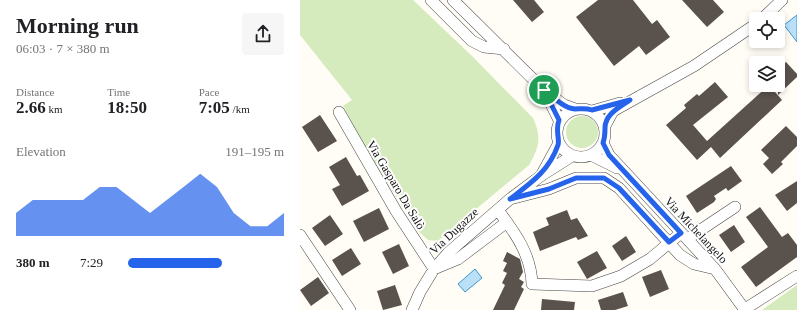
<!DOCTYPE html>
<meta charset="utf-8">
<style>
:root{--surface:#fff;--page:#f6f6f6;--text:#202124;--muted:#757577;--accent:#2563eb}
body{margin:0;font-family:"Times New Roman",serif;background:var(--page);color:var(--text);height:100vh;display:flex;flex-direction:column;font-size:15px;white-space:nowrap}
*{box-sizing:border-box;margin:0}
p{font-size:13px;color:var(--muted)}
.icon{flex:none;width:22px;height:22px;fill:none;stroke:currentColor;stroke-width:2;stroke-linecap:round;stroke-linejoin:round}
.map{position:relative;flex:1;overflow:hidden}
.panel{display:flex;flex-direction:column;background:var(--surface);width:300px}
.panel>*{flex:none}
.buttons{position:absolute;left:449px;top:12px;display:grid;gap:8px}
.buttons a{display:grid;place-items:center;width:36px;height:36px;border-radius:4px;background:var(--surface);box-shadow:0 2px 6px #0003;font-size:20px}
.pin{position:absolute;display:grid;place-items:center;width:34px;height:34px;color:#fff;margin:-17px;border:2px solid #fff;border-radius:50%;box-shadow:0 1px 4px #0007}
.round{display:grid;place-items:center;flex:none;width:42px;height:42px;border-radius:4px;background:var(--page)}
.headline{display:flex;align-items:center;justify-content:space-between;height:68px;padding:0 16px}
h1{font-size:22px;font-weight:700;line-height:30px}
.figures{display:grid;grid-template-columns:repeat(3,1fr);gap:6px;height:68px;padding:4px 16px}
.figures div{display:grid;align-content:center}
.figures b{font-size:17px;font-weight:700}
.figures small{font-size:11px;font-weight:400}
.figures p{font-size:11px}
.chart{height:112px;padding:8px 16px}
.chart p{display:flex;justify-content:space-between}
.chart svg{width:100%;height:72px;margin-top:4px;fill:var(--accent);opacity:.7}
ul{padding:0 16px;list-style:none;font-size:13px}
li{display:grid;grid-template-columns:64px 48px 1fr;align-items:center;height:30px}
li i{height:10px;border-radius:5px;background:var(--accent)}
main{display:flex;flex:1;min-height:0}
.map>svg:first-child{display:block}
</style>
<main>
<section class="panel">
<div class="headline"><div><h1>Morning run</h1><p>06:03 · 7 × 380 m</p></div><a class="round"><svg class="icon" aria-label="share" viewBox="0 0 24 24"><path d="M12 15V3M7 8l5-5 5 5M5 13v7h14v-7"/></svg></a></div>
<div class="figures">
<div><p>Distance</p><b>2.66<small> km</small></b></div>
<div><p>Time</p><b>18:50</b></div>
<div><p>Pace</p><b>7:05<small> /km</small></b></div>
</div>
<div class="chart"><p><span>Elevation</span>191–195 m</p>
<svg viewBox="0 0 160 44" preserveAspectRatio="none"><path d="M0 44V30L10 22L20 22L30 22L40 22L50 14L60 14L70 22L80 30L90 22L100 14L110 6L120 14L130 30L140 38L150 38L160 30V44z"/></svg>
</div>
<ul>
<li><b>380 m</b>7:29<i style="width:60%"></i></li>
</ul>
</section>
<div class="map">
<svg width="497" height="310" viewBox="0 0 497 310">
<rect width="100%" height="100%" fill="#fffdf5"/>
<path fill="#d5ebbd" d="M0,0H113L171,55L233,118C242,138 239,147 229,165L138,241L128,240L118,231L66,149L43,106L52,100L0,35Z
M266 132a16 16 0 1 1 32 0a16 16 0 1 1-32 0Z
M497,285V310H462Z"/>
<path fill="#b9e0f7" stroke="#3f96cf" d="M497,15V42L484,25Z
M175,269L182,278L165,292L158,284Z"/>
<path fill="#5a524d" d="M213,0H234L244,12L232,22Z
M298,0H333L352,24L357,20L370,37L346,55L339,46L314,66L276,17Z
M382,0H413L424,12L407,27Z
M486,62L497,74V77L478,95V69Z
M415,82L428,97L393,125L407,141L469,85L482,100L420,158L411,147L397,160L366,125L386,108L384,105L397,94L399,96Z
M20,115L37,141L18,152L2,127Z
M486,126L497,137V146L481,162L483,164L472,174L463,164L469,158L461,150Z
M46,157L57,176L60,175L69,191L42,206L32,189L40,185L29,167Z
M431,166L442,181L428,191L426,188L414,196L416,199L414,202L397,213L386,196Z
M497,181V203L487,211L475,195Z
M460,207L482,237L488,233L497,245V257L456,287L441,267L468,247L446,217Z
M79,208L89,229L64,242L53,221Z
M267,210L271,220L277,218L288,236L278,240L276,237L240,251L233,232L249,225L246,218Z
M30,215L43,234L25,246L12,228Z
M434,225L445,242L431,252L419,235Z
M326,236L336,252L322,261L312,246Z
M99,244L109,266L93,274L82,252Z
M51,248L61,264L42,276L32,260Z
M297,251L307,268L287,279L277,262Z
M207,252L220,259L223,272L219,279L224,282L221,287L224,289L214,310H193L205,285L202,283L207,273L203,271L207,263L203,261Z
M361,270L369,289L350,297L342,277Z
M18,277L29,293L11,306L0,290Z
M95,285L102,305L83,310L77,291Z
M323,292L328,306L315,310H301L298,300Z
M242,299L275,302L274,310H241Z"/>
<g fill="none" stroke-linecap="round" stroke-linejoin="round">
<defs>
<path id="minor" d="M131,0L172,41L184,47L204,49
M153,0L244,90L264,105L275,109
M462,19L482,0
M246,94L259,120
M257 133a24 24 0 1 1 48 0a24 24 0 1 1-48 0Z
M292,111L320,103
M39,112L96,211L134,269L158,259L207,222
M305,126L313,111L394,66L456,24
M303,143L309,155L415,269L445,310
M291,155L317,168
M242,174L259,143
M210,199L249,189L276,178H304L319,188L380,255L394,264L415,269
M198,210C215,233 231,254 232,284L292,286L321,276L350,259L381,233
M0,235L50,310
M387,239L435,207
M445,309L497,276
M112,310L120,292L134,269L148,253L210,199L242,175L272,156"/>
</defs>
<use href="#minor" stroke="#444" stroke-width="12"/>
<use href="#minor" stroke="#fff" stroke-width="11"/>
</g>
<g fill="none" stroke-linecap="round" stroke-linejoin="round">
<defs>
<path id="route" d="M244,90C253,97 264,108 275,109C281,109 286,108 292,110L330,100C320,107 305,114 305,128C305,134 305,137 303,143L309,155L381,233L369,242L319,188L304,178H276L249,189L210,199C231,183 249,171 258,145C260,139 255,131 259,120Z"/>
</defs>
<use href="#route" stroke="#fff" stroke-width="8"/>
<use href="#route" stroke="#2563eb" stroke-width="5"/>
</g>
<g text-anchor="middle" stroke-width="4" stroke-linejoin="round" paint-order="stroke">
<g font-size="12" fill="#111" stroke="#fff">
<text transform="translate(96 185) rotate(59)" y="4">Via Gasparo Da Salò</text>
<text transform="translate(396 230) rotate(47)" y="4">Via Michelangelo</text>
<text transform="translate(154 231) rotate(-43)" y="4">Via Dugazze</text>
</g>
</g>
</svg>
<div class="buttons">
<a><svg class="icon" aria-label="locate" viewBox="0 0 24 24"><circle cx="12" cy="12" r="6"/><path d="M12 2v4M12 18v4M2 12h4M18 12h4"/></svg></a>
<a><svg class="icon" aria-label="layers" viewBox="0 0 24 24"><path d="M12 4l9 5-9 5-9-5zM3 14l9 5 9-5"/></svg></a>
</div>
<div class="pin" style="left:244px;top:90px;background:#1e9e55"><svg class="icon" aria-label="arrive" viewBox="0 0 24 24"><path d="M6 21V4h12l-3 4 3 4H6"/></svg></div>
</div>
</main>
